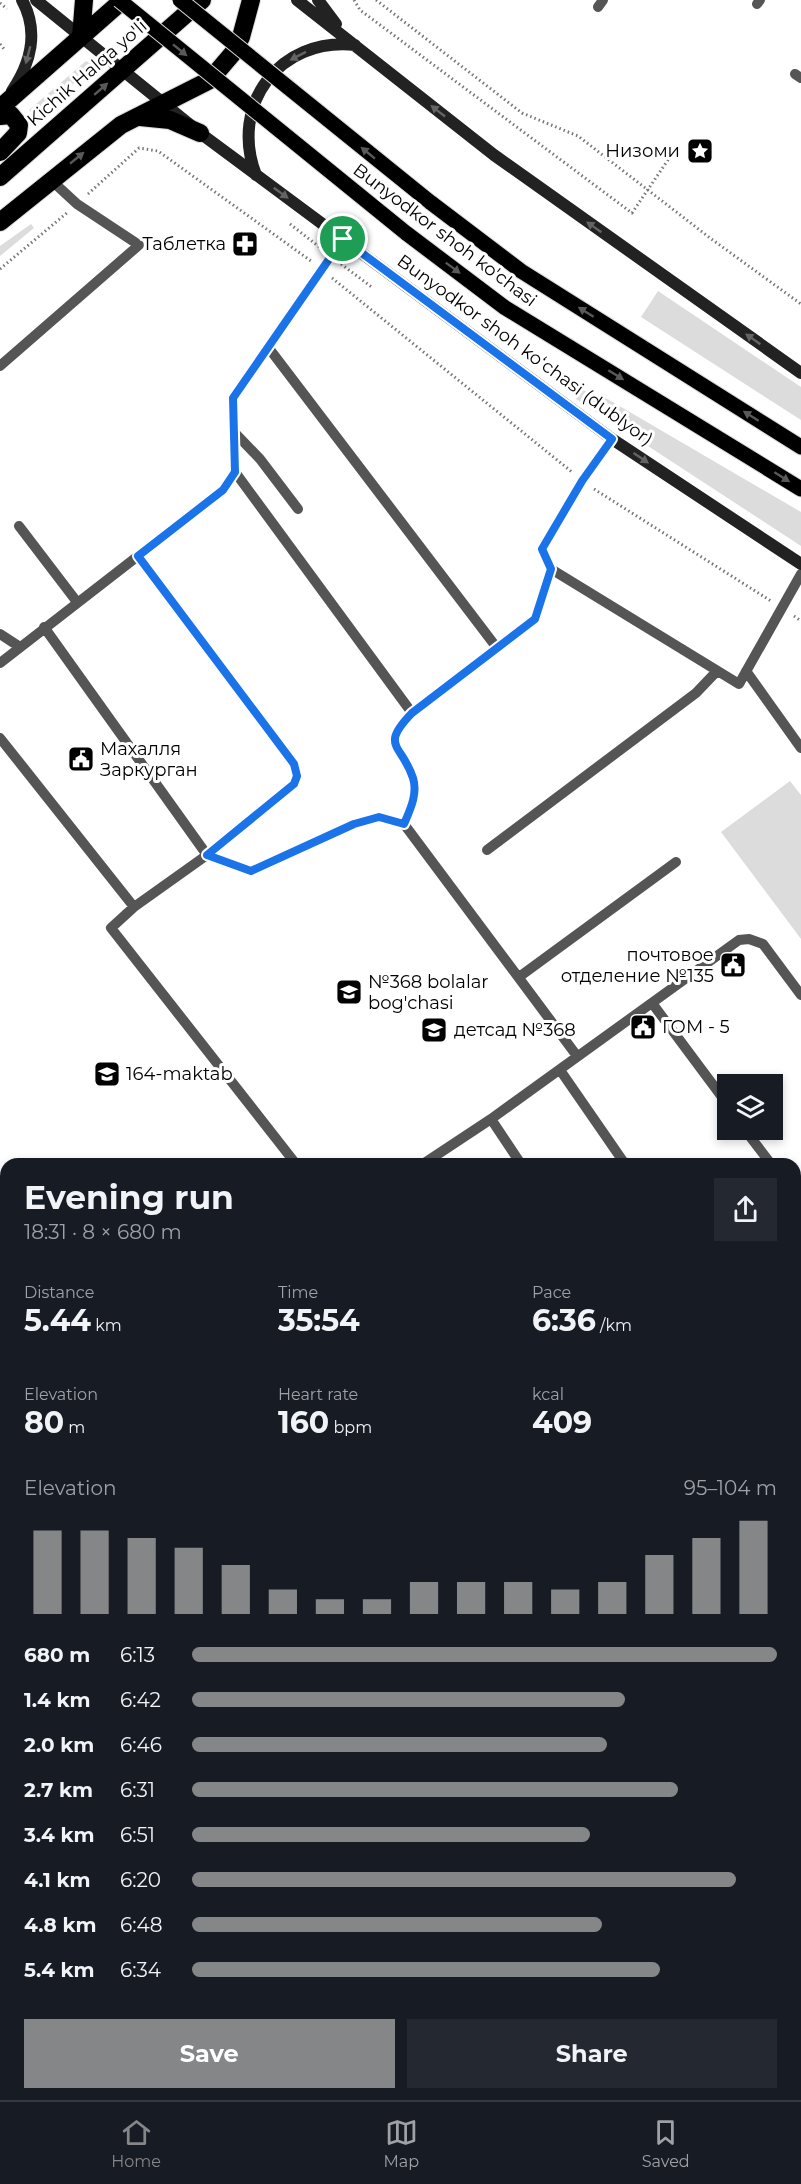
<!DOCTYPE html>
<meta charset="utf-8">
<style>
:root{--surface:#171b24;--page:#242831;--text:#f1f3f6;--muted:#9ea1a6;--line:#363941;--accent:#858687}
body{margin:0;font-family:Montserrat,sans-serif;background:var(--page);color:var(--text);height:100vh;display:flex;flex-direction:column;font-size:22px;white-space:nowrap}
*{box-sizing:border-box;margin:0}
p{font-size:20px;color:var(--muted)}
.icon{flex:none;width:33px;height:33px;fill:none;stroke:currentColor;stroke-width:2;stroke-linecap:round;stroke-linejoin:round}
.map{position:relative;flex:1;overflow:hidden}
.sheet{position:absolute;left:0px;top:1158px;width:801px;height:942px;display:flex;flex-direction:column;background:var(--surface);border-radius:18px 18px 0 0;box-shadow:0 3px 9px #0003}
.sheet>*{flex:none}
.tools{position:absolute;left:717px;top:1074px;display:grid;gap:12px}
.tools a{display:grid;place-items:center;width:66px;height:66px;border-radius:0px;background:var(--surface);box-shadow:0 3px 9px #0003;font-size:30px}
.pin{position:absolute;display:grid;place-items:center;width:51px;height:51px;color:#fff;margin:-26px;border:3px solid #fff;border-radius:50%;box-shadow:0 2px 6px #0007}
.round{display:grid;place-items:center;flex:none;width:63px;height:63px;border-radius:0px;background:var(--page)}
.head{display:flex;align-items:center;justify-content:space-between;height:102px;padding:0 24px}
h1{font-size:33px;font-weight:700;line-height:45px}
.metrics{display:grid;grid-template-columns:repeat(3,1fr);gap:9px;height:102px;padding:6px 24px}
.metrics div{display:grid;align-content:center}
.metrics b{font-size:30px;font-weight:700}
.metrics small{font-size:16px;font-weight:400}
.metrics p{font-size:16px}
.chart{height:168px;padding:12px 24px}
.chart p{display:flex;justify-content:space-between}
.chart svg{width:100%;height:108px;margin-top:6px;stroke:var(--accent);stroke-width:6}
.primary-button{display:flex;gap:12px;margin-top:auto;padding:12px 24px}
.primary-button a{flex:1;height:69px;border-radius:0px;background:var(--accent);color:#fff;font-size:24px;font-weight:700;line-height:69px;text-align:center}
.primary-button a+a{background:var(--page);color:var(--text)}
ul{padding:0 24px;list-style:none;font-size:20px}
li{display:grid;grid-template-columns:96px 72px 1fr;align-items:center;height:45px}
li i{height:15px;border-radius:8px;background:var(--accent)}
.menu{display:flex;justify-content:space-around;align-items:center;height:84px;border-top:2px solid var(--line);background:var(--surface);font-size:16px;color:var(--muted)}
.menu a{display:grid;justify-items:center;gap:3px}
.menu .current{color:var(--accent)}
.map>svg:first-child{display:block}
</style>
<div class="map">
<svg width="801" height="2100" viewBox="0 0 801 2100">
<rect width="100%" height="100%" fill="#fff"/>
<path fill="#dcdcdc" d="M86,61L91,64L90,69L35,117L29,110Z
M31,224L34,228L0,256V246Z
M658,291L801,387V420L641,317Z
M580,388L601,400L604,397L801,512V546L576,399Z
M790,781L801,795V939L721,832Z"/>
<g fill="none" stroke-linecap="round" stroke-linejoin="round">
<defs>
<path id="primary" d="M430,202L521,271L801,447
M406,233L504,307L801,489"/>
<path id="highway" d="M81,37L84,0
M0,108L123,0
M0,116L11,115L19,125L18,133L0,152
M140,117L170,120L200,133
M0,177L202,0
M0,222L121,125L210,80L233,53L241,37L251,0"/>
</defs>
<use href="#primary" stroke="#dbdbdb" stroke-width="17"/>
<use href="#highway" stroke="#dbdbdb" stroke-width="20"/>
<path stroke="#777" stroke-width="3" stroke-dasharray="1.5 3" stroke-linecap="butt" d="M354,0L360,10L632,213L672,154
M376,0L522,113L578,136L710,238L801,304
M0,3L7,9
M0,44L4,49
M88,194L139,148L158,151L311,261
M290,224L322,249
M341,264L373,288
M0,269L68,212
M332,278L572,472
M594,489L771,601
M794,616L801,621
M795,1289L801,1285
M795,1377L801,1372
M0,1689L6,1685"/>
<path stroke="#555" stroke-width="10" d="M757,4L760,0
M598,7L603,0
M795,74L801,78
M268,347L497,648
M0,366L139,245L77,204L51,180
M234,432L260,459L298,509
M235,472L412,713
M19,526L77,602
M551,569L739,684L801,574
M44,627L207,855L294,784L297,775L294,764L138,556
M0,634L20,647
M0,663L223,490L235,472L233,398L343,239
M746,671L801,748
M0,738L134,907
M487,850L696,693L717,671
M519,977L676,862
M652,1003L728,1105
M577,1056L404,824C410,810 418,794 413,778C402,744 379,747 412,713L535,619L551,569L542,549L582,481L612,439
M560,1070L625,1164
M491,1119L739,940L749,939L763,944L801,995
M745,1130L771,1164
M296,1164L111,928L134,907L207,855L251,871L354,824L379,817L404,824
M423,1164L491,1119L521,1164
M795,1197L801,1205
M0,1212L6,1220
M795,1644H801
M0,1768L6,1764
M0,1790L6,1785
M0,1842L6,1850
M795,1932L801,1928
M795,2038L801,2046
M0,2043L6,2051
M38,2094L40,2097
M398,2094L403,2100
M579,2100L585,2094"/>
<path stroke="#555" stroke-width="12" d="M795,1317L801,1313
M0,1723L6,1720
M795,1910L801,1918"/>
<path stroke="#222" stroke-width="12" d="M36,0L200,133L612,439L801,564
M297,0L494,155L801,373
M318,0L336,24
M12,91C31,63 39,31 22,0
M256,175C229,105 279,37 355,45"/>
<use href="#primary" stroke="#000" stroke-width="15"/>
<use href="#highway" stroke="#000" stroke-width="18"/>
<defs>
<path id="primary-bridge" d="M119,0L406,233
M180,0L430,202"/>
</defs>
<use href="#primary-bridge" stroke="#dbdbdb" stroke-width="17" stroke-linecap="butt"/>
<use href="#primary-bridge" stroke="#000" stroke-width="15"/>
</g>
<defs><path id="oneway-solid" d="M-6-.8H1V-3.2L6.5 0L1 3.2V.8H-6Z" transform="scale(1.5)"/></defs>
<g fill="#595959">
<use href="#oneway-solid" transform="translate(180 50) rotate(39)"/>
<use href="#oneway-solid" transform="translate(101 89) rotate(-41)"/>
<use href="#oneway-solid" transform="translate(368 153) rotate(-141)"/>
<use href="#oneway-solid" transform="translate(77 158) rotate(-39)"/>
<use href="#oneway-solid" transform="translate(453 268) rotate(37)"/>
<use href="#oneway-solid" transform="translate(586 312) rotate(-148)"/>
<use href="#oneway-solid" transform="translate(616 375) rotate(32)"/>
<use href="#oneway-solid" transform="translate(751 416) rotate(-148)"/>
<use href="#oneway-solid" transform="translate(782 477) rotate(32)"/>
</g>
<g fill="#646464">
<use href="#oneway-solid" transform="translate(28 55) rotate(105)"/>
<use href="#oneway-solid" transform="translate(298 56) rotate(153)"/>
<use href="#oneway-solid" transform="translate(438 111) rotate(-142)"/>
<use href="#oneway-solid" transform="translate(281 193) rotate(36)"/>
<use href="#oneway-solid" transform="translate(594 227) rotate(-145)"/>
<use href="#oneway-solid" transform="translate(753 339) rotate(-145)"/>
<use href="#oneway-solid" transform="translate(641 458) rotate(34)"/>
</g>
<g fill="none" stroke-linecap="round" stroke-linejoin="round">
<defs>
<path id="route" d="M343,239L612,439L582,481L542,549L551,569L535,619L412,713C379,747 402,744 413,778C418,794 410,810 404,824L379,817L354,824L251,871L207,855L294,784L297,776L294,764L138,556L223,490L235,472L233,398Z"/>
</defs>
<use href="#route" stroke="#fff" stroke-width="12"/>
<use href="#route" stroke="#1a73e8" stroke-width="8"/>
</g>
<defs>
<symbol id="sight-square" viewBox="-11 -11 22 22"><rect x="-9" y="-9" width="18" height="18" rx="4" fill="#000" stroke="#fff"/><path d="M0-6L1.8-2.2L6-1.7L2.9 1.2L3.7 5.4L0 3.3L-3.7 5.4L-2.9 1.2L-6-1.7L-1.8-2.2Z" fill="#fff"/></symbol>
<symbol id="pharmacy-square" viewBox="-11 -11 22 22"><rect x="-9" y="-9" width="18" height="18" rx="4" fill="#000" stroke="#fff"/><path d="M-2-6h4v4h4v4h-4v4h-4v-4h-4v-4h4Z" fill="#fff"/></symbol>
<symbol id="civic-square" viewBox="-11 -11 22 22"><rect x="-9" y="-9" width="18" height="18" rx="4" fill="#000" stroke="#fff"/><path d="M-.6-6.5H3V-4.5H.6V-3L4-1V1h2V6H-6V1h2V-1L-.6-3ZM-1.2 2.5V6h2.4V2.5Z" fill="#fff"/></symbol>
<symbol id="school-square" viewBox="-11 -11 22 22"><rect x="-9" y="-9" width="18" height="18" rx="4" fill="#000" stroke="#fff"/><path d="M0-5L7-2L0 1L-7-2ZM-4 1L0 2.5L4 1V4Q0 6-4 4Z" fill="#fff"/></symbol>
</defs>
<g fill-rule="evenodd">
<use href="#sight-square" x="685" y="136" width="30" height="30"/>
<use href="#pharmacy-square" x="230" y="229" width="30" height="30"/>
<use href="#civic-square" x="66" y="744" width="30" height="30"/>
<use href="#civic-square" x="718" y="950" width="30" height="30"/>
<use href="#school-square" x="334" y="977" width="30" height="30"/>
<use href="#civic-square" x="628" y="1012" width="30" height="30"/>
<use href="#school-square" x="419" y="1015" width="30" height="30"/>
<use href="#school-square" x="92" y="1059" width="30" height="30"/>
</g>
<g text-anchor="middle" stroke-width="6" stroke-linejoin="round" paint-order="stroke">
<g font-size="18" fill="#000" stroke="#fff">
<text transform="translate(87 73) rotate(-41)" y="6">Kichik Halqa yo'li</text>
<text transform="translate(445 235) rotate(37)" y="6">Bunyodkor shoh ko'chasi</text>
<text transform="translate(525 350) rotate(36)" y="6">Bunyodkor shoh koʻchasi (dublyor)</text>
</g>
<g font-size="18" fill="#000" stroke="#fff" text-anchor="start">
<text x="680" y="157" text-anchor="end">Низоми</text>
<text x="226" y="250" text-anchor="end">Таблетка</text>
<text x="100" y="755">Махалля<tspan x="100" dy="21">Заркурган</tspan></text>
<text x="714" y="961" text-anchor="end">почтовое<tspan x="714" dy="21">отделение №135</tspan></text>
<text x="368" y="988">№368 bolalar<tspan x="368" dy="21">bog'chasi</tspan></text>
<text x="662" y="1033">ГОМ - 5</text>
<text x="454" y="1036">детсад №368</text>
<text x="126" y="1080">164-maktab</text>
</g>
</g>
</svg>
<div class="tools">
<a><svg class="icon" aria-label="layers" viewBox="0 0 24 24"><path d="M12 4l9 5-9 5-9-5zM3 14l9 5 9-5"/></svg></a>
</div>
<div class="pin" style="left:343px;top:239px;background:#1e9e55"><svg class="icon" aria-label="arrive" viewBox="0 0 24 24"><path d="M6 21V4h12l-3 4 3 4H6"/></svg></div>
<section class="sheet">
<div class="head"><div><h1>Evening run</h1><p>18:31 · 8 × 680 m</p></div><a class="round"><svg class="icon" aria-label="share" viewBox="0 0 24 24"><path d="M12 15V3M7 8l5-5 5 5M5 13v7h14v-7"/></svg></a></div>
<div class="metrics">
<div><p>Distance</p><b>5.44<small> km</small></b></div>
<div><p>Time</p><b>35:54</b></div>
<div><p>Pace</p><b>6:36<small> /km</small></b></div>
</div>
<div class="metrics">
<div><p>Elevation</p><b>80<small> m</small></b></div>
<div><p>Heart rate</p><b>160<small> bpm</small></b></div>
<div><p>kcal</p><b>409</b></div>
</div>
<div class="chart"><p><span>Elevation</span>95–104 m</p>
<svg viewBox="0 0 160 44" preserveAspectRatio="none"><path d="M5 44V10M15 44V10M25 44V13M35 44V17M45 44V24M55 44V34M65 44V38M75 44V38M85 44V31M95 44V31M105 44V31M115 44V34M125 44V31M135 44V20M145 44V13M155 44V6"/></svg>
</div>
<ul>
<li><b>680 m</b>6:13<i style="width:100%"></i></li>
<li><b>1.4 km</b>6:42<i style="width:74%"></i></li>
<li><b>2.0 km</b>6:46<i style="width:71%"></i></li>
<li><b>2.7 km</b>6:31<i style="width:83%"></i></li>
<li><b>3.4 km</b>6:51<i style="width:68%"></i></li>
<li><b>4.1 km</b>6:20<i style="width:93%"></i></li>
<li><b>4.8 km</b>6:48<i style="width:70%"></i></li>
<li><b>5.4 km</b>6:34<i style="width:80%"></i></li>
</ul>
<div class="primary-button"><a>Save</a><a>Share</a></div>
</section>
</div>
<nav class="menu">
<a class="current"><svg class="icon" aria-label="home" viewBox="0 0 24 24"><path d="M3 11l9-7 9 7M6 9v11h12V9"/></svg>Home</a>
<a><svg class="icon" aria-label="map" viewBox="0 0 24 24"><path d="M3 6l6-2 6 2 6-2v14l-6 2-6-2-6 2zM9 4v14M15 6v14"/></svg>Map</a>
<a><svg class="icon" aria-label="saved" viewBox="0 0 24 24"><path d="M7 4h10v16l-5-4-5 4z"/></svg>Saved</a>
</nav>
